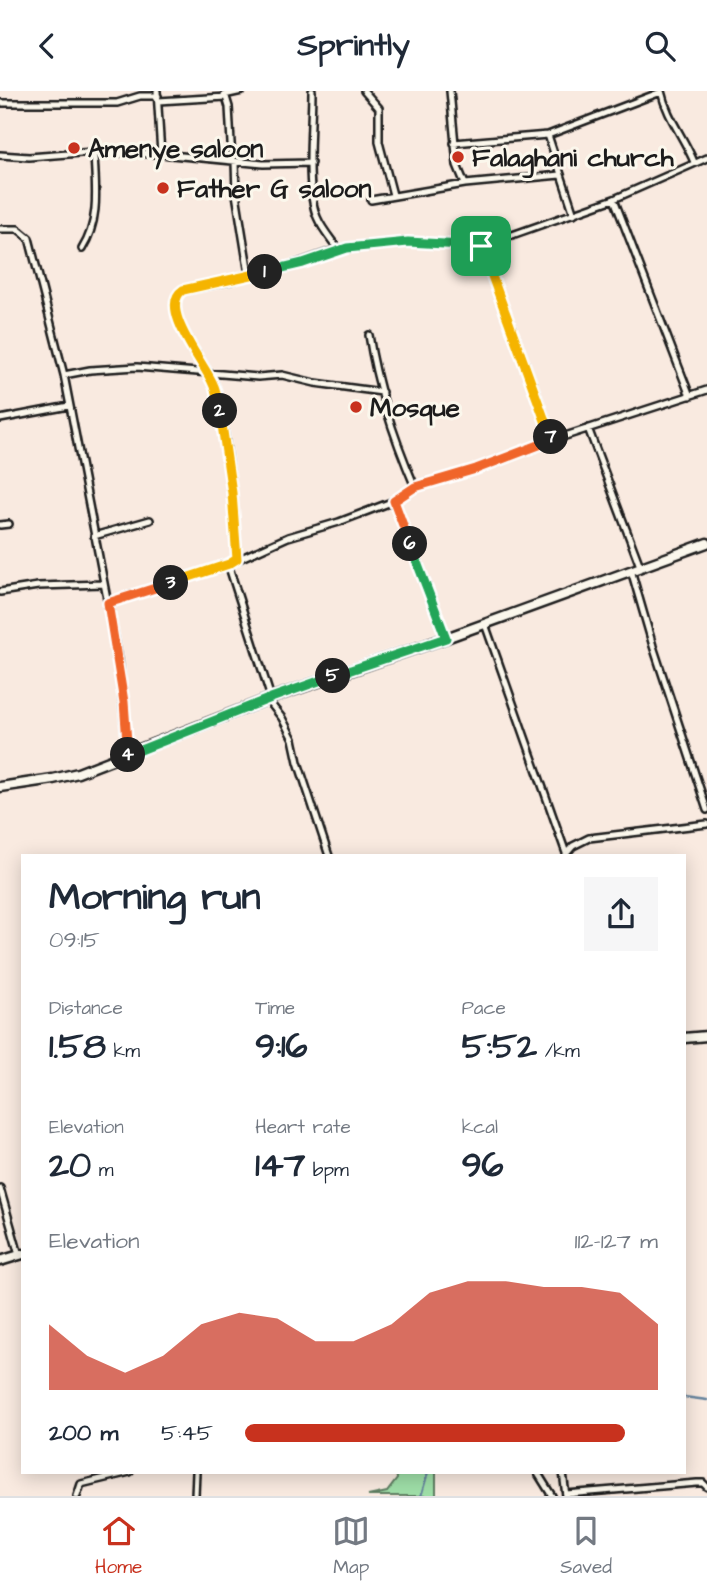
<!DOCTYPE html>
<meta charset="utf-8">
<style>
:root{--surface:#fff;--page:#f6f6f7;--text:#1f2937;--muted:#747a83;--line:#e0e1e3;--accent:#c8321e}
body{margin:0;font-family:"Architects Daughter",sans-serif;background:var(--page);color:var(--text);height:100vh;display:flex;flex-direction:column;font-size:26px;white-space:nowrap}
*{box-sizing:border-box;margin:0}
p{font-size:23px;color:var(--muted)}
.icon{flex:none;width:38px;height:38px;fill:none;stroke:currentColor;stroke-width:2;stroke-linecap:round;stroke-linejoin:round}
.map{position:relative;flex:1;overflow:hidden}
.drawer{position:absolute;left:21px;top:763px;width:665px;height:620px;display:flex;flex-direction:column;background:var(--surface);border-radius:0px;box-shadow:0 4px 18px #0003}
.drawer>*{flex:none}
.pin{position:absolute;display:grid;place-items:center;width:60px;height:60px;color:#fff;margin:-30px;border-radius:14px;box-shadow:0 4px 10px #0006}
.km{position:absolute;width:35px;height:35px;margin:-18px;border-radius:50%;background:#222;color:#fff;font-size:19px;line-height:35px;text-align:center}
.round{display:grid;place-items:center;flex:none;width:74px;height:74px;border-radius:0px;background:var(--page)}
.overview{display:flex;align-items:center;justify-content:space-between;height:119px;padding:0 28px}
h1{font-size:38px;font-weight:700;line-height:52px}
.metrics{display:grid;grid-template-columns:repeat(3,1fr);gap:10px;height:119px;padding:7px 28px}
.metrics div{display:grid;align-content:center}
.metrics b{font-size:35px;font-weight:700}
.metrics small{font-size:19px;font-weight:400}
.metrics p{font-size:19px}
.chart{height:196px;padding:14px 28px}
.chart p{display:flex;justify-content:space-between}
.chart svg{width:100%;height:126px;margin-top:7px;fill:var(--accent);opacity:.7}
ul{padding:0 28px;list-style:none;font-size:23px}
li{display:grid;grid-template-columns:112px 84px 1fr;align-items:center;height:52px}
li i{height:18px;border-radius:9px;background:var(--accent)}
header{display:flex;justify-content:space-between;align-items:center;height:91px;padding:0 28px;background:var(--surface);font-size:32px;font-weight:700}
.tabs{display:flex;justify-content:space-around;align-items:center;height:98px;border-top:2px solid var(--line);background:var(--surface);font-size:19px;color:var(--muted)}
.tabs a{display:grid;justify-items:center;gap:4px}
.tabs .active{color:var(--accent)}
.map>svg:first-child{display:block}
</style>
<header><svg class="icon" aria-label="back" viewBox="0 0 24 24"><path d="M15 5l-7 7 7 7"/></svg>Sprintly<svg class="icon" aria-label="search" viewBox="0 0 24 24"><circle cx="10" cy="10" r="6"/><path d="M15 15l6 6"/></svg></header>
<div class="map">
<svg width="707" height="1405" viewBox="0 0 707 1405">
<rect width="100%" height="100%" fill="#f9eae0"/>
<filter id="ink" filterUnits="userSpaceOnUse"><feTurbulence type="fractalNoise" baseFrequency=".0143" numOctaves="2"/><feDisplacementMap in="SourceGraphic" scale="14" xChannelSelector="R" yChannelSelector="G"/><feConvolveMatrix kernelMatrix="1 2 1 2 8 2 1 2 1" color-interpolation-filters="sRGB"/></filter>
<g filter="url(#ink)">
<path fill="#9fdfa8" stroke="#5e7e62" stroke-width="2" d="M396,1381H436V1405H368L387,1401L397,1388Z"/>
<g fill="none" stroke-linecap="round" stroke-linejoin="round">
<path stroke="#66849e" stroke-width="2.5" d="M684,1306L707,1309
M421,1405L428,1381"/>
<defs>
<path id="street" d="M157,0L161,63
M312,0C312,34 305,96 317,126C322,138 331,148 338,158L408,151L481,155L614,108L707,67
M364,0L379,17V51L393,104
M450,0L457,74L465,93
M661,0C667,27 684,46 694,71
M224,4L242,0
M158,10L226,6L229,16L232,70
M0,12H117L140,5H158
M454,52L548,44
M0,64L29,66L94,61L161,63L263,73L311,72
M235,71L236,103L249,183
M614,108L690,305
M371,109L465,93L560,84
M574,123L548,44L661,1
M0,138H18L29,147L64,284L119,570L128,664
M481,155L553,349
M82,158C101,128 95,94 94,61
M369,244C377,296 394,347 415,396
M64,284L90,279L137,276L258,286L282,284L315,292L382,301
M0,328L69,315
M588,337L640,475
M394,410L446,547
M0,434L9,433
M94,445L150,429
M237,468C234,424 231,379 223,335C220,321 219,306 214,293C206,274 157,215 183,199L230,190L249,183L278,179L338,158
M228,473L271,607
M631,479L653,555L707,719
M0,501L38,495L104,493
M108,512L228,473L288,446L339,431L394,410L415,396L476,378L553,349L707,299
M485,533L567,765
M267,608L282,627L293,648L298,671L329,765
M566,763L573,755L589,747L707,733
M0,1097L19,1164
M537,1381L552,1405
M563,1381L566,1405
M566,1403L697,1392H703L707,1396
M77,1405L81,1393L130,1381
M195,1405L196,1381"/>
<path id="secondary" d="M0,696L53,688L78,682L271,607L446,547L707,452
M684,947L707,945
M0,1170L23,1163"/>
</defs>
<use href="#street" stroke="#1c1c1c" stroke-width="10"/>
<use href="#secondary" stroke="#1c1c1c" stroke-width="13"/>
<use href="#street" stroke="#fbf7ec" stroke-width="5"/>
<use href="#secondary" stroke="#fbf7ec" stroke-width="8"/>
</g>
</g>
<g fill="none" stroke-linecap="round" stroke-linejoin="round" filter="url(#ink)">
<defs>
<path id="split-1" d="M265,181L303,172L347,157L408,151L481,155"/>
<path id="split-2" d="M220,320C218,311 217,301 213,293C205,273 157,216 183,199L265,181"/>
<path id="split-3" d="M171,492L229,473L237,468L232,402L220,320"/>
<path id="split-4" d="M128,664L124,611L108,512L171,492"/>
<path id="split-5" d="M128,664L271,607L333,585"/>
<path id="split-6" d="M333,585L446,547L410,453"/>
<path id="split-7" d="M410,453L394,410L415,396L476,378L552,349L551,346"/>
<path id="split-8" d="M481,155L551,346"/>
</defs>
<use href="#split-1" stroke="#fff" stroke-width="14"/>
<use href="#split-2" stroke="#fff" stroke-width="14"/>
<use href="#split-3" stroke="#fff" stroke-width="14"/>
<use href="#split-4" stroke="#fff" stroke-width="14"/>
<use href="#split-5" stroke="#fff" stroke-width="14"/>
<use href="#split-6" stroke="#fff" stroke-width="14"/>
<use href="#split-7" stroke="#fff" stroke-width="14"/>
<use href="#split-8" stroke="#fff" stroke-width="14"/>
<use href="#split-1" stroke="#22a559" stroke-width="9"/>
<use href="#split-2" stroke="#f5b400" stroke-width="9"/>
<use href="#split-3" stroke="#f5b400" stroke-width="9"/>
<use href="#split-4" stroke="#f0652b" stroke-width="9"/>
<use href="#split-5" stroke="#22a559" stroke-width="9"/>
<use href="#split-6" stroke="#22a559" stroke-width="9"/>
<use href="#split-7" stroke="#f0652b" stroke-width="9"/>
<use href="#split-8" stroke="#f5b400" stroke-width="9"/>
</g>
<g fill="#c8321e" stroke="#fbf7ec" stroke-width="2.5">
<circle cx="74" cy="57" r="7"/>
<circle cx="458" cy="66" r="7"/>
<circle cx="163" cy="97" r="7"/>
<circle cx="356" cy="316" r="7"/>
</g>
<g text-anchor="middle" stroke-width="6" stroke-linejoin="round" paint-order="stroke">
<g font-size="26" font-weight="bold" fill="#1c1c1c" stroke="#fbf7ec" text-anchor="start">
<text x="88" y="66">Amenye saloon</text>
<text x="472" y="75">Falaghani church</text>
<text x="177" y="106">Father G saloon</text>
<text x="370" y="325">Mosque</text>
</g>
</g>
</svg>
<div class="pin" style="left:481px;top:155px;background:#1e9e55"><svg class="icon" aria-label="arrive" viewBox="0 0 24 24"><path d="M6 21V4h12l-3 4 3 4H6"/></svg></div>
<b class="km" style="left:265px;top:181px">1</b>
<b class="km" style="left:220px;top:320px">2</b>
<b class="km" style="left:171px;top:492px">3</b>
<b class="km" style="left:128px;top:664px">4</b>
<b class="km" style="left:333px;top:585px">5</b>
<b class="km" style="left:410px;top:453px">6</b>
<b class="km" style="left:551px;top:346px">7</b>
<section class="drawer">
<div class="overview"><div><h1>Morning run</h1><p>09:15</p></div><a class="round"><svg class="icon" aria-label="share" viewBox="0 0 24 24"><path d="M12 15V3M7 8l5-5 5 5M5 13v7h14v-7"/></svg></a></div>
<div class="metrics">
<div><p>Distance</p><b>1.58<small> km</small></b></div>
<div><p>Time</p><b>9:16</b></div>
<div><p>Pace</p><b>5:52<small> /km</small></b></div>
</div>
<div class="metrics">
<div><p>Elevation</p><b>20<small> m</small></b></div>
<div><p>Heart rate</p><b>147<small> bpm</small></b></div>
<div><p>kcal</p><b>96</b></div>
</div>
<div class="chart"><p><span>Elevation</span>112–127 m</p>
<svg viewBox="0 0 160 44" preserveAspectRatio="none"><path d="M0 44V21L10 32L20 38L30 32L40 21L50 17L60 19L70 27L80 27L90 21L100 10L110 6L120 6L130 8L140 8L150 10L160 21V44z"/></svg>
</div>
<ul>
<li><b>200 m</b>5:45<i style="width:92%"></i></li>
</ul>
</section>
</div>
<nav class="tabs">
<a class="active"><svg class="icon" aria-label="home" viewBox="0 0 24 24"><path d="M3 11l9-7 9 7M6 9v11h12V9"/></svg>Home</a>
<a><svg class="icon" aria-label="map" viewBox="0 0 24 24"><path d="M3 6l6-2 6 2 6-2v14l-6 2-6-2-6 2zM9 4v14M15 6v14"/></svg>Map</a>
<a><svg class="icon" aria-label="saved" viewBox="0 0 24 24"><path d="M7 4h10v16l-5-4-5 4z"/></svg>Saved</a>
</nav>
